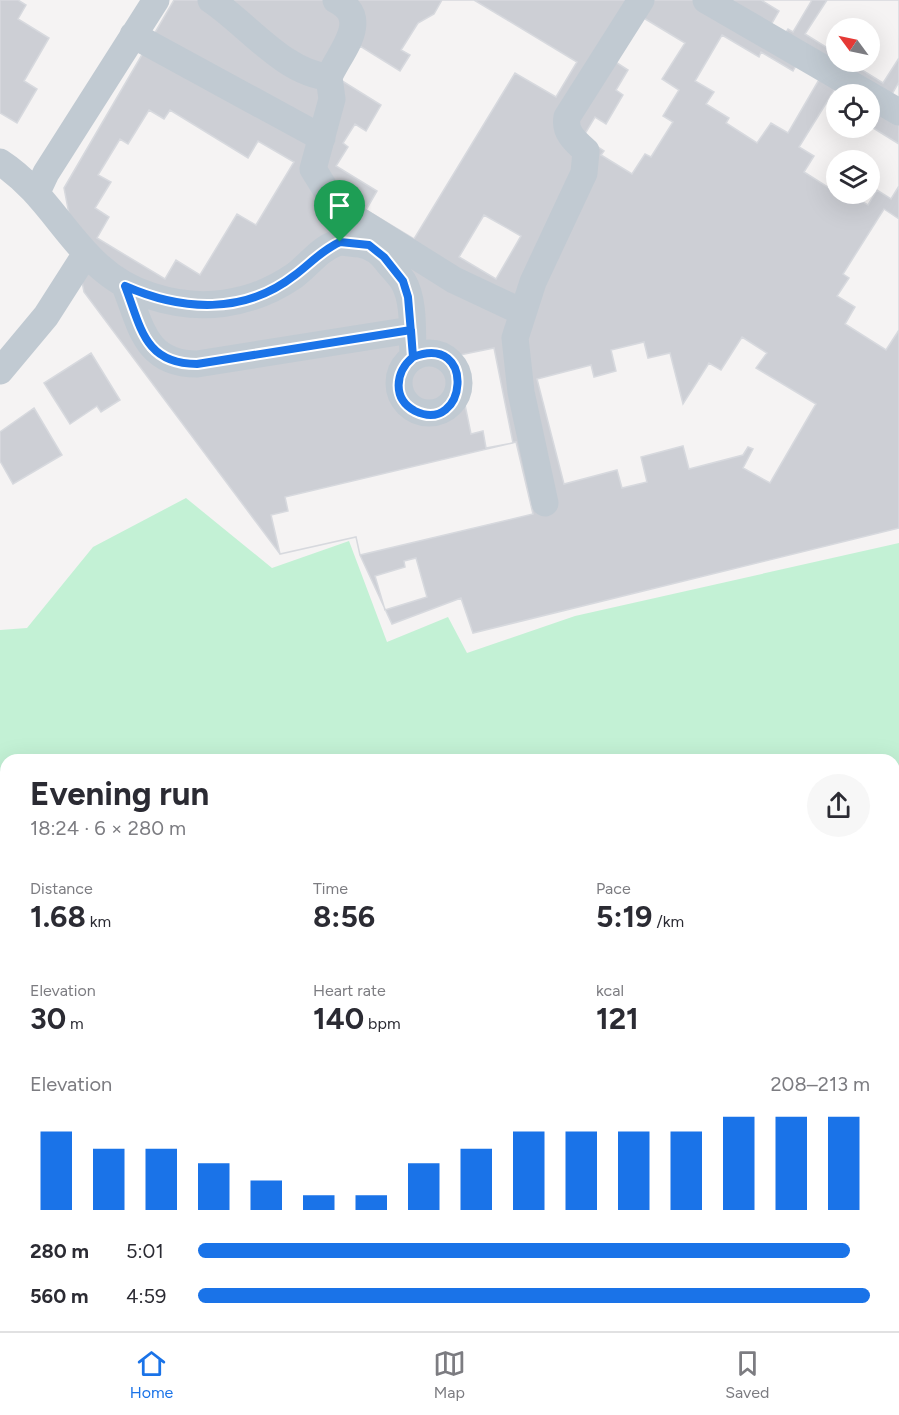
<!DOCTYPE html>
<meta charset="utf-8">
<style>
:root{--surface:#fff;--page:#f7f7f7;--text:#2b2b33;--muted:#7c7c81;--line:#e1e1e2;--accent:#1a73e8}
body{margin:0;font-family:Figtree,sans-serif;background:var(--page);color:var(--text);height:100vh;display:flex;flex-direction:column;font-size:22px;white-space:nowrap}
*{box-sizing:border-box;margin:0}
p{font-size:20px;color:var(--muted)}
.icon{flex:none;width:33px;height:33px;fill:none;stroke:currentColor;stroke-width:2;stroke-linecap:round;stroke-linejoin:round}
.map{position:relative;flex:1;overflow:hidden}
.drawer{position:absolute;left:0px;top:754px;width:900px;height:578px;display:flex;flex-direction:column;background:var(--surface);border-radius:18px 18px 0 0;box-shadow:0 6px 24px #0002}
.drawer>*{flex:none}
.needle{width:39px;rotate:303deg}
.controls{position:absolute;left:826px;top:18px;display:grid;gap:12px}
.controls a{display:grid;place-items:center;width:54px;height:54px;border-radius:50%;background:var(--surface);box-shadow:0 6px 24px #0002;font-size:30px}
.pin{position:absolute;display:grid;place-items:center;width:51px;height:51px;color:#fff;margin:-62px -26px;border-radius:50% 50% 50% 0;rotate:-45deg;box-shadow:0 0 6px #0007}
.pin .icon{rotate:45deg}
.round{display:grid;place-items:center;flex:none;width:63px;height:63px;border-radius:32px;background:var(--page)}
.overview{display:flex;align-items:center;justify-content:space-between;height:102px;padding:0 30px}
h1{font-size:33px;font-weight:700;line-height:45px}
.figures{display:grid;grid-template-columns:repeat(3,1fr);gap:9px;height:102px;padding:6px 30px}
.figures div{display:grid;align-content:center}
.figures b{font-size:30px;font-weight:700}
.figures small{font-size:16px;font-weight:400}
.figures p{font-size:16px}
.chart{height:168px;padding:12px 30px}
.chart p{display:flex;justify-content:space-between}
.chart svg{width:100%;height:108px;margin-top:6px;stroke:var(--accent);stroke-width:6}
ul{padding:0 30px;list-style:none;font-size:20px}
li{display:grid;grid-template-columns:96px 72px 1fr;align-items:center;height:45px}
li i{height:15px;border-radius:8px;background:var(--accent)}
.dock{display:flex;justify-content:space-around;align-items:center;height:84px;border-top:2px solid var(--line);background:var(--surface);font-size:16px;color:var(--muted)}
.dock a{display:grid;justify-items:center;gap:3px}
.dock .on{color:var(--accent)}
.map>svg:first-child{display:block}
</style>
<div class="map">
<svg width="899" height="1331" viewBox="0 0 899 1331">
<rect width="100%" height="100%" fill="#f5f3f3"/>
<path fill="#c3f1d5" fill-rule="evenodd" d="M186,498L272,568L349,541L387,642L448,617L467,653L575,616L899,543V1331H0V630L27,628L93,547ZM6,760H894V1326H6Z"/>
<path fill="#cdcfd5" stroke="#d7d9de" stroke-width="1.5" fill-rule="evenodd" d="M0,0H18L26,5L18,19L49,38L24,81L37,89L17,123L0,113Z
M174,0H899V528L473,633L461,598L392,624L360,555L356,537L280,554L84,292L64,188ZM837,28H870V62H837ZM837,94H870V128H837ZM837,160H870V194H837Z
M442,0H474L577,62L556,97L515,73L414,239L366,210L377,191L336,166L348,147L343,143L355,124L366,131L381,105L339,79L360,46L400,71L410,55L401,50L418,23L434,14Z
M761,0H812L793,32L788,29L782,39L768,30L779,11Z
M827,0H899V58L883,83L849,62H870V28H837V54L805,34Z
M642,17L685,43L662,79L679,90L663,116L673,122L651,157L645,154L632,174L601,155L604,151L583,137L595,117L606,124L623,95L616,90L628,70L614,61Z
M722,35L759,57L761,52L793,71L797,64L820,78L788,133L771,123L757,143L726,123L729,118L706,104L714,92L695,81Z
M899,82V107L888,101Z
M838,84L855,94H837V128L870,126L899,144V186L891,199L877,190L868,205L849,194H870V160H837V193L804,172L814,156L799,147Z
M149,110L164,119L170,110L248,158L258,141L294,162L256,225L237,214L200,275L176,260L165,279L97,238L109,217L95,208L111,182L98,175L120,139L128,144Z
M884,209L899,219V330L886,350L845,324L855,307L837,296L849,278L843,274Z
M484,215L521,236L496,279L459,257Z
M742,337L767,353L756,368L816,404L770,483L743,468L753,449L748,447L743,455L689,469L683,446L641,457L647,482L622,488L617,470L564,484L537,379L591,365L594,377L616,371L611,350L644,342L648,358L670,353L683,404L709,363L721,370Z
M494,348L513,443L486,448L483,431L471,434L455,356Z
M91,353L120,400L101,412L97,406L70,424L44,383Z
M34,408L62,455L13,484L0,461V432Z
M516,442L533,514L360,555L356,537L280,554L271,515L288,511L285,497Z
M416,558L427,597L385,610L375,576L405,567L404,561Z"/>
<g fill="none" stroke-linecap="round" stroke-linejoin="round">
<path stroke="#c1cad2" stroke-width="27" d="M211,0C247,24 285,74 329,77
M336,0C373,19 339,53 329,77L332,99L313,169L326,190L347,213L454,280L522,312
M706,0L899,112
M133,35L322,138
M0,162C60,201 77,273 151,296C200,312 250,306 294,276C308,266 319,249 337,243C343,241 352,244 359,244C372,246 381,253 388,263C393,269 399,275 403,281C415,301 412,334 413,357
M37,192L46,173L156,0
M125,286C141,326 145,364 197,364L411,330
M399 383a30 30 0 1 1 60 0a30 30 0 1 1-60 0Z
M0,371L46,316L85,255
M545,503L521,392L515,338L533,282L584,173L586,151C575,141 564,132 567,117L641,0"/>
</g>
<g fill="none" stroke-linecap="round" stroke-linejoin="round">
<defs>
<path id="route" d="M340,242C322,250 311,263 295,275C244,315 182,311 125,286C141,327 144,364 197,364L411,330L413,357C477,332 467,436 415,411C392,399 395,372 413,357L408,297L403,281L384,257L369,245L340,242"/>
</defs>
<use href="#route" stroke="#fff" stroke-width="12"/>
<use href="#route" stroke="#1a73e8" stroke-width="8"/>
</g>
</svg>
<div class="controls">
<a><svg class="needle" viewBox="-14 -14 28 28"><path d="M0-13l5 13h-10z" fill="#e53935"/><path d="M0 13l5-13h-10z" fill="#7c7c81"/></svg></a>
<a><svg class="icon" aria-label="locate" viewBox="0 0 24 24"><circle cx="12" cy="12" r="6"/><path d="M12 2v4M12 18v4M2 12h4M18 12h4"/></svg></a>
<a><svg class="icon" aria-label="layers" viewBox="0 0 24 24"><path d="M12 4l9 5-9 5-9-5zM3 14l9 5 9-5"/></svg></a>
</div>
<div class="pin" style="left:340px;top:242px;background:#1e9e55"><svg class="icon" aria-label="arrive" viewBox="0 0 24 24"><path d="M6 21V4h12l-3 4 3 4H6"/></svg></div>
<section class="drawer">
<div class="overview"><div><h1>Evening run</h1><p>18:24 · 6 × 280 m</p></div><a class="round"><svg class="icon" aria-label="share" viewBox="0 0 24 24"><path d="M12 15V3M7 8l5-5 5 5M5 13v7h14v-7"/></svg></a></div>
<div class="figures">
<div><p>Distance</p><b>1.68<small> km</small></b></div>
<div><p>Time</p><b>8:56</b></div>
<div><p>Pace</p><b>5:19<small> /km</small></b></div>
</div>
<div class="figures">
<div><p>Elevation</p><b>30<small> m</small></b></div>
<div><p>Heart rate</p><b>140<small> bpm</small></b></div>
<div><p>kcal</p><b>121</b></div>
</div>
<div class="chart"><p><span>Elevation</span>208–213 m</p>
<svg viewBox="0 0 160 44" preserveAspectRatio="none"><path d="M5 44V12M15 44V19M25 44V19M35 44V25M45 44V32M55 44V38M65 44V38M75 44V25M85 44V19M95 44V12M105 44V12M115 44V12M125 44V12M135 44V6M145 44V6M155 44V6"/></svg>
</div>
<ul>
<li><b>280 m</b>5:01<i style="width:97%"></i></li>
<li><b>560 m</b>4:59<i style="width:100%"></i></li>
</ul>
</section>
</div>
<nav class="dock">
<a class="on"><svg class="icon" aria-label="home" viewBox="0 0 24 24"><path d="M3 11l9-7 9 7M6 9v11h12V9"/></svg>Home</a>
<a><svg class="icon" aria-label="map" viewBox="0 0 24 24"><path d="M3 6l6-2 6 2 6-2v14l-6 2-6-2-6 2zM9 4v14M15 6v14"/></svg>Map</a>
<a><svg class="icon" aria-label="saved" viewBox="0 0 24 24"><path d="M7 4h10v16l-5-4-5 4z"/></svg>Saved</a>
</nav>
